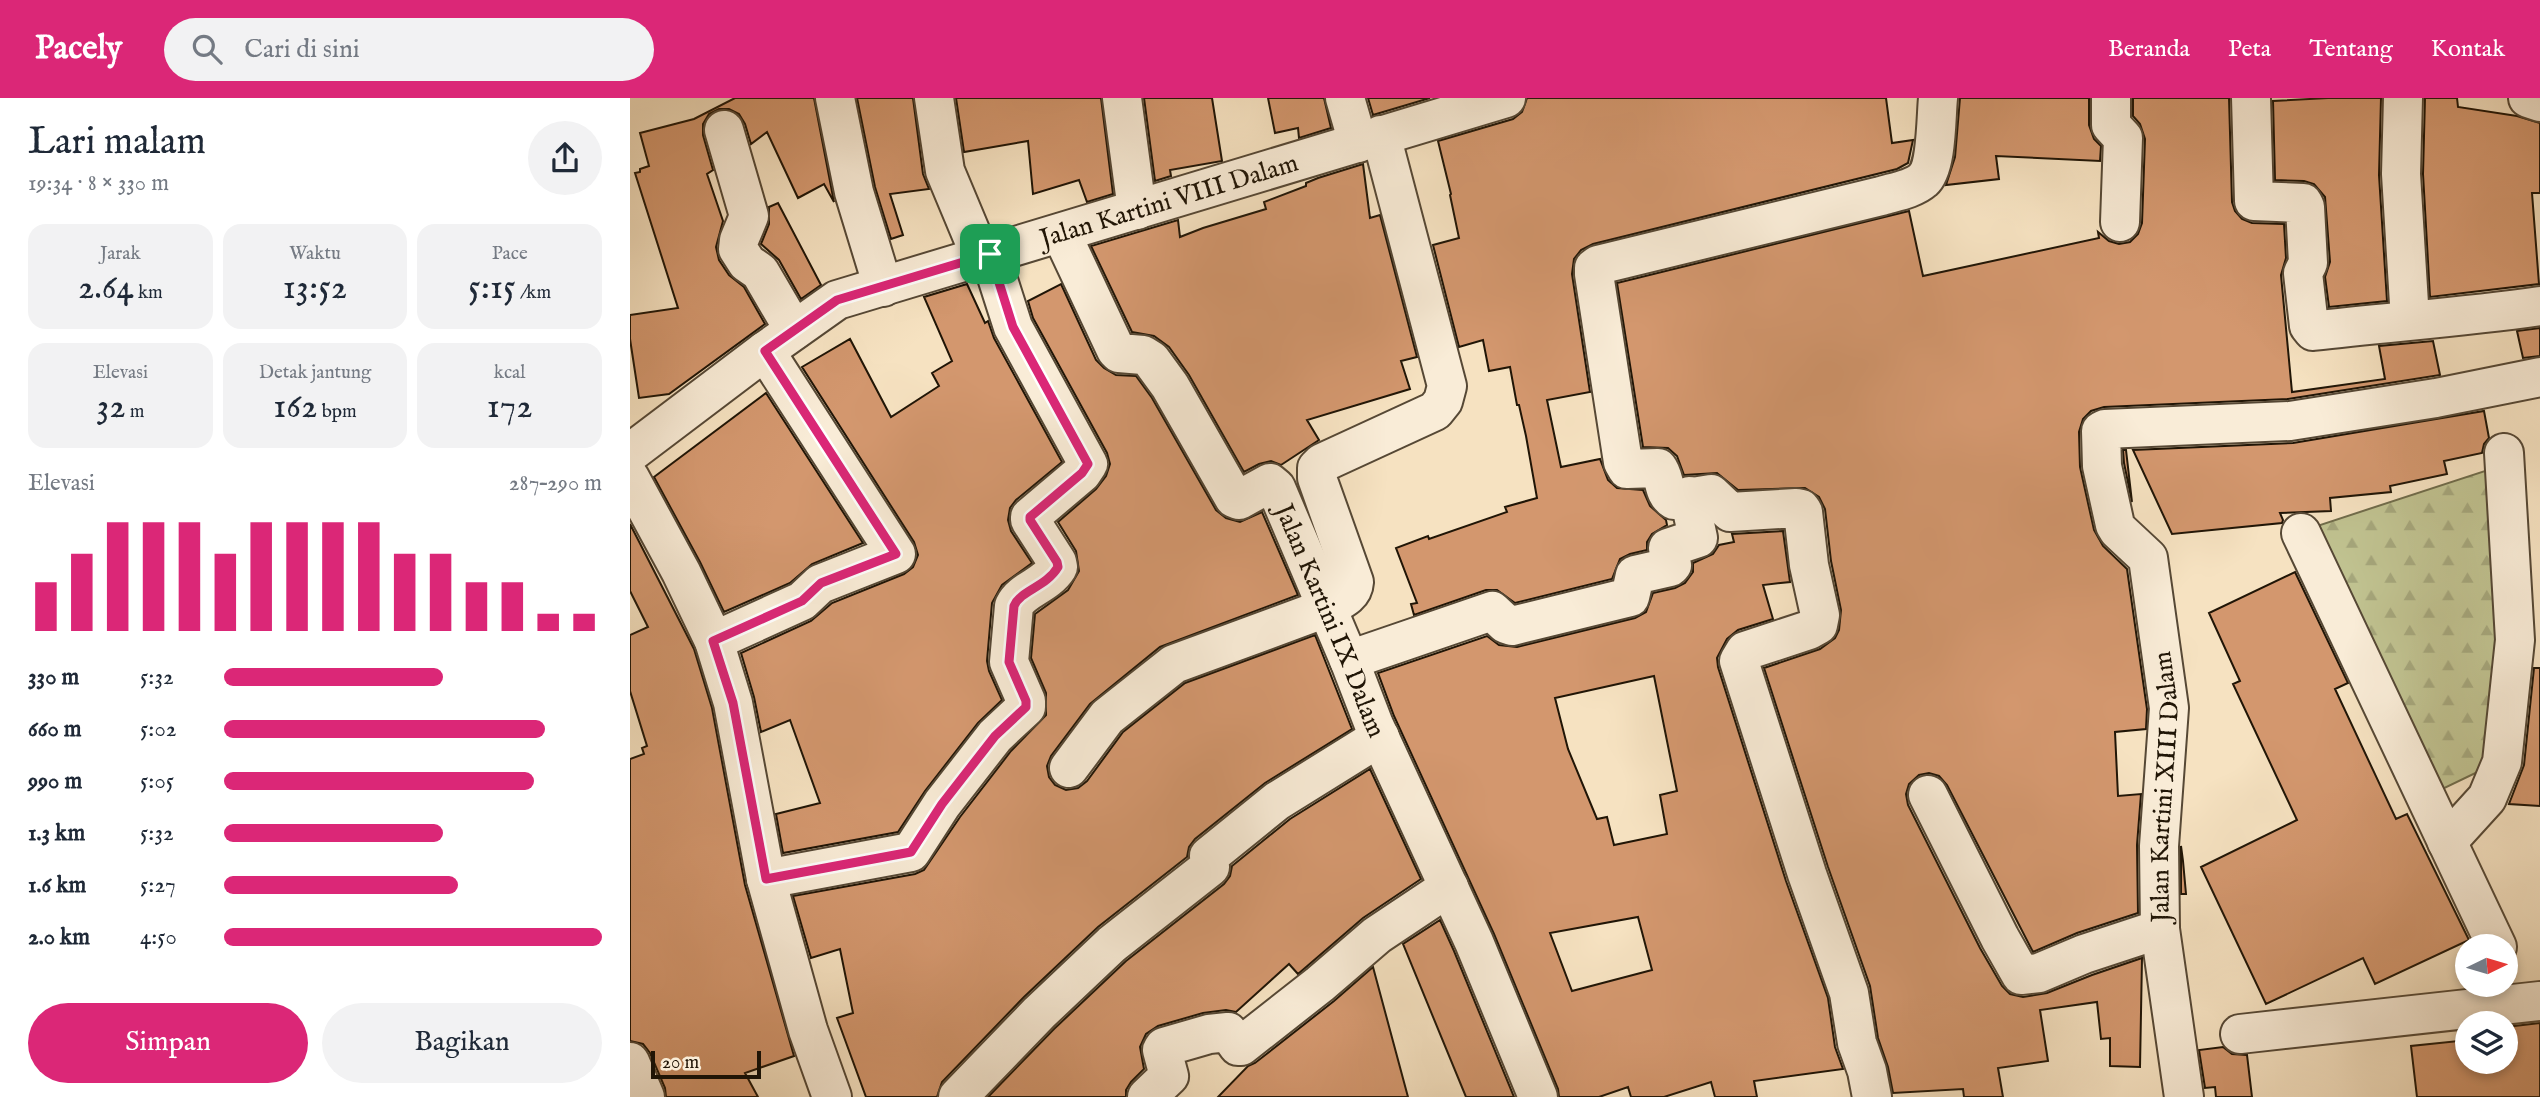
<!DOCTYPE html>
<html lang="id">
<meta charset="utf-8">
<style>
:root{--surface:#fff;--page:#f2f2f3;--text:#1f2937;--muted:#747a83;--accent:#db2777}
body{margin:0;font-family:"IM FELL English",serif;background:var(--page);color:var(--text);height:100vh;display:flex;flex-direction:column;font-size:26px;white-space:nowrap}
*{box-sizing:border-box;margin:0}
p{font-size:23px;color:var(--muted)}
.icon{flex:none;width:38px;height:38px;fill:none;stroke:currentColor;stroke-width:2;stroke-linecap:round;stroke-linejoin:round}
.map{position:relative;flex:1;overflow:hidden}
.details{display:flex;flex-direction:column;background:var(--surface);width:630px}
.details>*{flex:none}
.needle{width:46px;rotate:85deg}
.fabs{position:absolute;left:1825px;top:836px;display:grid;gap:14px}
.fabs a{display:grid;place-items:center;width:63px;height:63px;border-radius:50%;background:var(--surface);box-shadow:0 4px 10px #0003;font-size:35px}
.scale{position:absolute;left:21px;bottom:18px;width:110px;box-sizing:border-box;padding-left:7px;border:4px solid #201506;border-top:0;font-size:19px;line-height:24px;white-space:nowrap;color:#201506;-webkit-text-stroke:5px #f9ecd7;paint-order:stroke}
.pin{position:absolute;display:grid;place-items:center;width:60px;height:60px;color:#fff;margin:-30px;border-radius:14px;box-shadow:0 4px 10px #0006}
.round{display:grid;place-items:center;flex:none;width:74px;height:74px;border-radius:37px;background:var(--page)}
.summary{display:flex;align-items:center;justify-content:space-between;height:119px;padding:0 28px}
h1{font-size:38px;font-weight:600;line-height:52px}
.stats{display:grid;grid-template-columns:repeat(3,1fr);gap:10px;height:119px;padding:7px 28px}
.stats div{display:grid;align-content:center;border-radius:18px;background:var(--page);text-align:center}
.stats b{font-size:35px;font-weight:600}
.stats small{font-size:19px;font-weight:400}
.stats p{font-size:19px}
.chart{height:196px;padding:14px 28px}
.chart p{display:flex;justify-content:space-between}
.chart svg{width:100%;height:126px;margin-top:7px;stroke:var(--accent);stroke-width:6}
.primary-button{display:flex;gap:14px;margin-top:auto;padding:14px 28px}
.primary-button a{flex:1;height:80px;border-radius:42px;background:var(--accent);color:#fff;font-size:28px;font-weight:600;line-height:80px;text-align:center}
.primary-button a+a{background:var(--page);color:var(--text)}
ul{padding:0 28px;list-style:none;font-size:23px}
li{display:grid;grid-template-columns:112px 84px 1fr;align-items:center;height:52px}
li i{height:18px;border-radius:9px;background:var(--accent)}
header{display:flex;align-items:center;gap:42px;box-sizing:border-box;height:98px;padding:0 35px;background:var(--accent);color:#fff}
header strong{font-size:33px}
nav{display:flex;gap:38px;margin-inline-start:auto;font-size:24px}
.search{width:490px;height:63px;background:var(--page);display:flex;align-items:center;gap:18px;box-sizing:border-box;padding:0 24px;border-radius:38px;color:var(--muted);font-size:26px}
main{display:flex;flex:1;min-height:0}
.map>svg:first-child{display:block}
</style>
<header>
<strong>Pacely</strong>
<div class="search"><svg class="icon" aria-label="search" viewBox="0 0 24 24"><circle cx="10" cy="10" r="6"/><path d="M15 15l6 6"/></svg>Cari di sini</div>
<nav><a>Beranda</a><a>Peta</a><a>Tentang</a><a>Kontak</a></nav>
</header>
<main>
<section class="details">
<div class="summary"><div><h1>Lari malam</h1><p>19:34 · 8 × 330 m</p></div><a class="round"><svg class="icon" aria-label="share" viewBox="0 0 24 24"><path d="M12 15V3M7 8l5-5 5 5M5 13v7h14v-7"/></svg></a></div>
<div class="stats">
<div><p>Jarak</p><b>2.64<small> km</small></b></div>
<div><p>Waktu</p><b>13:52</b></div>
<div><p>Pace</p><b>5:15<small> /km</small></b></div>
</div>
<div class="stats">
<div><p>Elevasi</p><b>32<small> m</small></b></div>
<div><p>Detak jantung</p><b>162<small> bpm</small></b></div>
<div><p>kcal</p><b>172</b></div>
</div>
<div class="chart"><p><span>Elevasi</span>287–290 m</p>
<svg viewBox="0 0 160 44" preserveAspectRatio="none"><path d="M5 44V27M15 44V17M25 44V6M35 44V6M45 44V6M55 44V17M65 44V6M75 44V6M85 44V6M95 44V6M105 44V17M115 44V17M125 44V27M135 44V27M145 44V38M155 44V38"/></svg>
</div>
<ul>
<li><b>330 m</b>5:32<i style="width:58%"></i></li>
<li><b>660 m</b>5:02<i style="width:85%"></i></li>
<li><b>990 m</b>5:05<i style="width:82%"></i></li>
<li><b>1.3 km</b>5:32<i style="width:58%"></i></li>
<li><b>1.6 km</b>5:27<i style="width:62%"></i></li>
<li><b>2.0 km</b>4:50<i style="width:100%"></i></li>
</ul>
<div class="primary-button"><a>Simpan</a><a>Bagikan</a></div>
</section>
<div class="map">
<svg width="1910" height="999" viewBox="0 0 1910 999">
<defs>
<pattern id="forest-firs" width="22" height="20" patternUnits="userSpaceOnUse" patternTransform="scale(1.75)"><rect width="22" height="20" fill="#c0c290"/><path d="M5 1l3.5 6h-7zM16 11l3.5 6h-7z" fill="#a5a67b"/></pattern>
</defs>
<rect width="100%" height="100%" fill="#f6e2c1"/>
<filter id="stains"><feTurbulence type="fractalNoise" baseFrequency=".00286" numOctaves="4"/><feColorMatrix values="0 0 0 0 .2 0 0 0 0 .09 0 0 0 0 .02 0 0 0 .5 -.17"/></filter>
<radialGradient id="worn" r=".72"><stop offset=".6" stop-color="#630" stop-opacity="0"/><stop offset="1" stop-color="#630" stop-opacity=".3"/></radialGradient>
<path fill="url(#forest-firs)" stroke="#706c4b" stroke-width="2" d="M1864,370L1874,566L1860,668L1800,697L1684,429Z"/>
<path fill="#d3976e" stroke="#201506" stroke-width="2" fill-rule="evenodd" d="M105,0H184L204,104L194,86L168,100L137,34L121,46L115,26L109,16L99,11H89L79,16L73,26V37L83,72L77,76L93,123L86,149L89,162L99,177L114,189L135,226L39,296L9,300L0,241V217L48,210L5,75L10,74V71L19,68L10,35L64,21Z
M227,0H283L293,76L299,91L260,96L273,137L261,141L245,89Z
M326,0H471L483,96L457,104L449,82L403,96L398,43L334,54Z
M514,0H582L592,63L540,72L541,78L525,83Z
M638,0H694L701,30L669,40L668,30L645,35Z
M738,0H800L743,17Z
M897,0H1256L1262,45L1283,42L1278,65L1267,71L963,146L951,152L944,161L942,176L960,294L917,302L931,369L970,361L978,382L987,390L1013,392L1020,408L1036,422L1037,427L1022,436L1017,444V452L1000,456L990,461L982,481L885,505L867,492H856L784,517L781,506L787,505L766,450L798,438L799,441L877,414L875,409L907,400L896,338L889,307H887L880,269L859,273L853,242L829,249L803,147L829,140L820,97L821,96L808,43L883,21L892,14Z
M1330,0H1459V27L1464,41L1471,48L1470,63L1366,58L1369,81L1316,87L1325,59Z
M1503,0H1599L1602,104L1605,113L1612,121L1622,125L1654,126L1656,160L1651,177L1662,294L1755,281L1749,248L1803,243L1810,277L1658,301L1474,309L1461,313L1453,321L1449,334L1450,369L1464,432L1473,448L1497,471L1517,611L1516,631L1485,634L1488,698L1511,696L1507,747L1508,815L1447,835L1403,854L1317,687L1309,678L1299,675L1289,677L1279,686L1276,696L1278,707L1350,850L1372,888L1380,896L1393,899L1417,895L1462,877L1512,860L1510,969L1480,968V940L1471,941L1467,904L1410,912L1418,963L1368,970L1373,999H1334L1333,991L1263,995L1258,969L1248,940L1240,888L1198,769L1134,570L1190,551L1205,540L1209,532L1211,512L1201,463L1195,411L1189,399L1175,390L1108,392L1087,375L1054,377L1047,358L1038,350L1013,349L987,185L1279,113L1293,178L1469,140L1468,134L1479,143L1489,146L1500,144L1508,136L1512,125L1515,41L1510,26L1503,18Z
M1698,0H1751L1749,77L1757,203L1699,209L1695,179L1700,164L1695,99L1684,86L1674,83L1645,82L1643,3Z
M1795,0H1827L1828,9L1887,18L1910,25V95H1902L1909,186L1800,199L1793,76Z
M733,66L740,120L750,117L787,259L771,263L780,291L677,322L689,342L651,367L641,363L629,366L614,374L559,277L539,249L524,238L502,234L461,148L548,122L550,139L573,130L636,111L634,104L676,88V85L688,80Z
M148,105L191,187L171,201L149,162L131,146L139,126V109Z
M337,186L355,225L358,223L364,240L432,364L386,402L380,410L378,422L381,433L402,465L372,487L362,505L357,563L359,573L372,602L348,625L295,693L268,734L153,755L146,716L190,705L160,622L131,634L124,599L111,555L181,523L202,505L274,476L283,469L288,457L284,444L172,269L220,241L261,319L309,288L302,275L322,263L294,199Z
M431,186L466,262L474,270L486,277L506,278L522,300L586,412L596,420L610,424L632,414L668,497L530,549L460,606L421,658L417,668L419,679L425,687L436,692L448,690L457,683L493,634L555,585L685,537L722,631L635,685L565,741L559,749L557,759L468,829L394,899L312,984L307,999H236L207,920L223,915L210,851L181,860L163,798L285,776L294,772L330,719L381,653L416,617V595L401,560L405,516L438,492L449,473L446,453L428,424L466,391L476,378L480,366L477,355L403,220L398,203Z
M1910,230V258L1893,260L1887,233Z
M136,295L233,445L182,466L160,485L94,514L70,464L24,379Z
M1854,313L1859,340L1854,346L1852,355L1814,363L1817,376L1760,388L1761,394L1700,400L1701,413L1650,415L1653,422L1652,425L1542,436L1503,352L1663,345Z
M1493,352H1496L1502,404L1494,365Z
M0,426L64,551L82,610L115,787L164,958L115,975L128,999H36L35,990L20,955L13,946L0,943V661L14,656L12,650L17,648L0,593V537L18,529L0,493Z
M1153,433L1160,484L1133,487L1143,521L1108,532L1097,541L1087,560L1088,569L1156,783L1198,900L1205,949L1213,971L1124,983L1127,999H1085L1081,984L1034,999H1001L998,989L969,999H929L928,991L864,836L764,618L748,575L857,538L869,547L887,549L1005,520L1016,514L1023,495L1045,490L1055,485L1063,474V465L1083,456L1089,447L1104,444L1102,436ZM1024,578L1047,693L1030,697L1037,736L984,747L977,719L967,721L938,651L925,600ZM1008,819L1022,872L942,893L920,835Z
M1665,474L1718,585L1705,591L1766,721L1777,716L1839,842L1745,886L1733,860L1636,906L1571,769L1667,722L1603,586L1610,583L1579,515Z
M1904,570H1910V708L1879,706L1894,667Z
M740,671L791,781L733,820L668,876L659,866L606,914L596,912L573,915L528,928L516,936L510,949L514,971L501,984L496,992V999H358L424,931L496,863L594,786L600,778L602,768L660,721Z
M1551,748L1553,763L1556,796H1551Z
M810,822L824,853L884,999H836L773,846Z
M743,869L778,999H588L618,968L625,965L704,903Z
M1910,925V999H1787L1781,948L1838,942V964H1876V929Z
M1593,949L1602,956L1617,957L1622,999H1586L1585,989L1575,990L1569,952Z"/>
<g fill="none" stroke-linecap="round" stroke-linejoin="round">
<defs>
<g id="minor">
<path d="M205,0L224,94L253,189"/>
<path d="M304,0L315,73L351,159"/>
<path d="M492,0L507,112"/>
<path d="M715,0L728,45"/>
<path d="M1481,0V27L1493,40L1490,124"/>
<path d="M1621,0L1624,103L1673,105L1675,109L1678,165L1673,175L1679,228L1683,233C1759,224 1834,219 1910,208"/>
<path d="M1773,0L1771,76L1780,222"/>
<path d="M1898,0L1910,4"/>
<path d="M94,32L119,118L109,142L108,151L117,165L130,174L164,232"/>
<path id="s1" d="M431,135L486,252L489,255L513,257L521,262L540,288L604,400L609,402L640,385L646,390L719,562L744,627L844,844L908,999"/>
<path id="s2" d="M0,355L135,253L207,202L876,0"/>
<path d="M0,380L51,474L84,543L103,605L136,781L178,932L202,999"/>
<path d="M1671,435L1867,849"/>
<path d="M84,543L172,503L190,486L266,456L135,253"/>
<path d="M719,562L862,513L876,526L882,528L1000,499L1005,477L1040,469L1042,467L1038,450L1068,440L1059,398"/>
<path d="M439,670L477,619L544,566L696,510C708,503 723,499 724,484L687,380V370L692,365L805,313L813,303L817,288L751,37"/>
<path d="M1298,697L1370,840L1391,877L1409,875L1454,856L1530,831"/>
<path d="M1817,744L1857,700L1872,664L1885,542L1874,355"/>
<path d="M136,781L281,754L312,706L365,638L396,609V603L379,564L384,508C392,491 416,488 428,469L427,464L400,422V419L452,375L458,366L383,229L360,157"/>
<path d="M1610,936L1910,903"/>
<path d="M0,964L15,999"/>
<path d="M328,999L409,915L482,846L580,769L579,758L647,703L750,639"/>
<path d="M517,999L539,978L532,952L534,949L579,936L598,934L608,948H611L690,886L747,837L819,789"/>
<path d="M1242,999L1237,973L1227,945L1219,895L1177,776L1109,563L1115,553L1179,532L1188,527L1190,517L1179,467L1173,414L1171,411L1166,410L1100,414L1081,396L1044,402C1032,395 1036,380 1028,370L997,371L993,364L964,176V170L968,167L1251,98C1264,94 1283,91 1293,82C1307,70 1306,19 1308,0"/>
<path id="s3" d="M1554,999L1530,831L1529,748L1539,610L1518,460L1488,432L1485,427L1472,368L1471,333L1475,331L1660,323L1806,300L1910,279"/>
</g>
</defs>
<use href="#minor" stroke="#564835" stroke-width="42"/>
<use href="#minor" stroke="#f9ecd7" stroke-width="38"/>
</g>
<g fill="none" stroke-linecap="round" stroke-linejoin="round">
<defs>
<path id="route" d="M360,156L383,229L458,366L452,375L400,419V422L427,464L428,469C416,489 391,492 384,508L379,564L396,603V609L365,638L312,706L281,754L136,781L103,605L83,543L172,503L191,485L266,456L135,253L207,202Z"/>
</defs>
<use href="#route" stroke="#fff" stroke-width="14"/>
<use href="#route" stroke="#db2777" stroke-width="9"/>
</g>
<g text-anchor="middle" stroke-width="5" stroke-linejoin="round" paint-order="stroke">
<g font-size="26" fill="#201506" stroke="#f9ecd7">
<text dy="9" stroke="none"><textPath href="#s2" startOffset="604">Jalan Kartini VIII Dalam</textPath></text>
<text dy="9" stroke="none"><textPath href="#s1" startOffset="520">Jalan Kartini IX Dalam</textPath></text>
<text dy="9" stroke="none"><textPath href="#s3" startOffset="312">Jalan Kartini XIII Dalam</textPath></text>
</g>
</g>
<rect width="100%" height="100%" filter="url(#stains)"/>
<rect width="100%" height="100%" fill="url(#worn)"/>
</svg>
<div class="fabs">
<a><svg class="needle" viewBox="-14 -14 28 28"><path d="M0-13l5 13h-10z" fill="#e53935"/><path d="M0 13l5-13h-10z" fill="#747a83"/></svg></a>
<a><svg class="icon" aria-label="layers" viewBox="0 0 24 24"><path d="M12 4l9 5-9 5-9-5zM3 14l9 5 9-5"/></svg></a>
</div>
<div class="scale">20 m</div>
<div class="pin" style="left:360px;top:156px;background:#1e9e55"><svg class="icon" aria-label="arrive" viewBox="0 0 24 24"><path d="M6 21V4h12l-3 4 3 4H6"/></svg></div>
</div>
</main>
